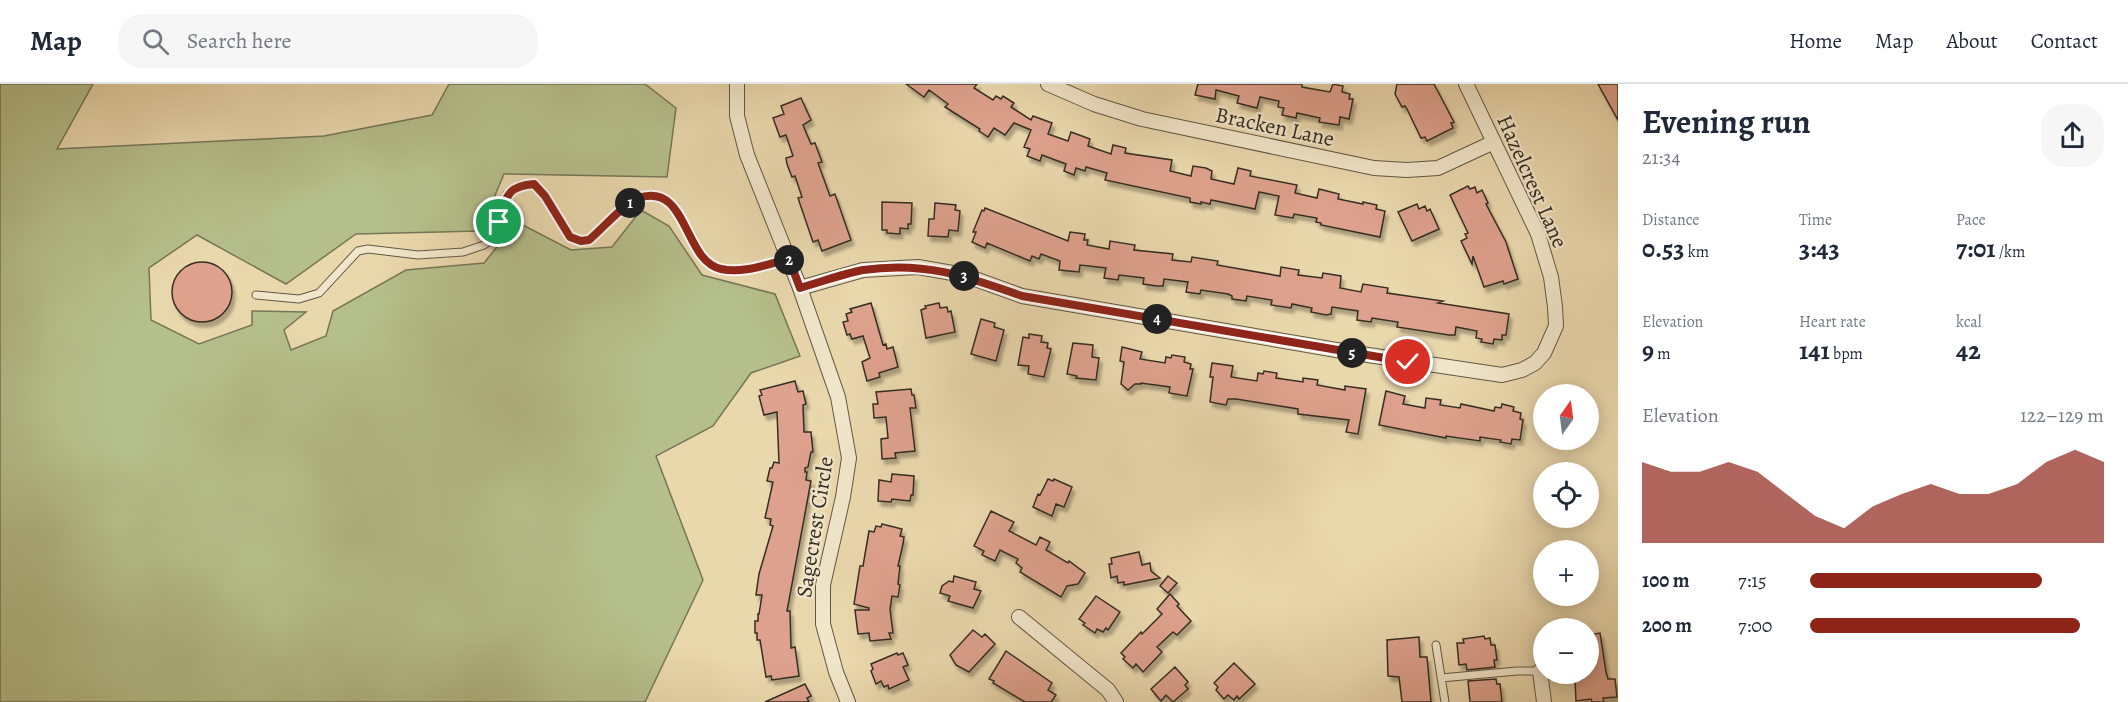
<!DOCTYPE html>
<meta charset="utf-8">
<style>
:root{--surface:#fff;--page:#f6f6f7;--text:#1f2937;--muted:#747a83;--line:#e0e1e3;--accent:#8f2418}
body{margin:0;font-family:Alegreya,serif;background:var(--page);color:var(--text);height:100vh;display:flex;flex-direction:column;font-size:22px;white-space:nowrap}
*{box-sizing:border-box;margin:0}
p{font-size:20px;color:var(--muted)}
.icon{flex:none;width:33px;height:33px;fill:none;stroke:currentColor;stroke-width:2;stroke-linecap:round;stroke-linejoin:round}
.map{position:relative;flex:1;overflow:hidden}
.details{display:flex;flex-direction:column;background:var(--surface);width:510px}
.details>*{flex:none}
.needle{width:39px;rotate:14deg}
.buttons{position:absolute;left:1533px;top:300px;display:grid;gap:12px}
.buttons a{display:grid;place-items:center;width:66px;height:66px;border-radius:50%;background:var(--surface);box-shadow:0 3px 15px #0003;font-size:30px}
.pin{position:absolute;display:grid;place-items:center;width:51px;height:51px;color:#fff;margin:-26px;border:3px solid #fff;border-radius:50%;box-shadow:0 2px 6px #0007}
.km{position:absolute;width:30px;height:30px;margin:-15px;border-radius:50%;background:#222;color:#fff;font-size:16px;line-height:30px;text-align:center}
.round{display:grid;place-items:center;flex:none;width:63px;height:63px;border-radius:24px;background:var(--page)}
.overview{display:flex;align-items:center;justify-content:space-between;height:102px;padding:0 24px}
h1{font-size:33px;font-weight:700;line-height:45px}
.figures{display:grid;grid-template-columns:repeat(3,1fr);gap:9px;height:102px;padding:6px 24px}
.figures div{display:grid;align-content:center}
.figures b{font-size:26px;font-weight:700}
.figures small{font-size:16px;font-weight:400}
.figures p{font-size:16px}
.chart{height:168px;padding:12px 24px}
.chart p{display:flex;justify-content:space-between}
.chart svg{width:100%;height:108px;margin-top:6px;fill:var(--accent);opacity:.7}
ul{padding:0 24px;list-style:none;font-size:20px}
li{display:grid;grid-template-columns:96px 72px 1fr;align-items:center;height:45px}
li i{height:15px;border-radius:8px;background:var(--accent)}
header{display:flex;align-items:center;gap:36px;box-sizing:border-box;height:84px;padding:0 30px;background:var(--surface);border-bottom:2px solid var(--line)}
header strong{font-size:28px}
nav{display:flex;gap:33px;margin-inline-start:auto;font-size:21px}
.search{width:420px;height:54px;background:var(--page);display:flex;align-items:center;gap:15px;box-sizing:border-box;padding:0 21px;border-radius:24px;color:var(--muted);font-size:22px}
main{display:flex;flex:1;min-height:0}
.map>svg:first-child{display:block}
</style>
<header>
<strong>Map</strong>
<div class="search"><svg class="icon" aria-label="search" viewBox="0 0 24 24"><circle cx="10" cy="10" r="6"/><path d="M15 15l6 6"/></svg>Search here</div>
<nav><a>Home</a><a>Map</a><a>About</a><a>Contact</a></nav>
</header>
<main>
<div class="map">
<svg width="1618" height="618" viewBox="0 0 1618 618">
<defs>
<filter id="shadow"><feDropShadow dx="3" dy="5" stdDeviation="1.5" flood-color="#0004"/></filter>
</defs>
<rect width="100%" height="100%" fill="#ead8ad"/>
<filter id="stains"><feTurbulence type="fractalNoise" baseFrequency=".00333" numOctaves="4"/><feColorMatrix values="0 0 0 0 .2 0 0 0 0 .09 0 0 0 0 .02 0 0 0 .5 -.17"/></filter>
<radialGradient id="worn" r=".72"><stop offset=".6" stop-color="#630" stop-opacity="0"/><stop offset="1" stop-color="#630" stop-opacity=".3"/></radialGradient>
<path fill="#b5bf8b" stroke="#767658" stroke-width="1.5" d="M0,0H93L57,65L324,52L432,31L449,0H645L676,24L667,93L504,90L480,147L356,150L286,200L197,151L149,184L151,236L199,260L252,241V227L306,228L284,246L291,266L326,252L333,227L406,186L484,179L517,138L571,166L612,163L641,126L669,142L702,191L775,210L800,272L751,289L713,342L656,372L703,496L645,618H0Z"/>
<path fill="#dea18d" stroke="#362e24" stroke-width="1.5" filter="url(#shadow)" d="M906,0H977L974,4L993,16L996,12L1001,15L1003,12L1014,19L1011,23L1031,36L1033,32L1052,39L1048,50L1068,57L1071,48L1090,55L1088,62L1111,70L1113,61L1126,64L1125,69L1172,76L1170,87L1191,92L1193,82L1206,84L1212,87L1211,95L1234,100L1238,84L1251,87L1250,92L1297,101L1295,109L1317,114L1319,105L1339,110L1338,115L1363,120V118L1377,121L1376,125L1385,127L1380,153L1321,141V139L1316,138L1317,134L1294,130L1293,134L1275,131L1279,112L1259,108L1255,125L1211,116L1210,120L1201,118V120L1190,118V114L1105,96L1107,89L1086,83L1085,87L1076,84L1074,91L1064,87L1066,80L1042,71L1040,77L1027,72L1030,65L1024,63L1031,46L1014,39L1005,51L994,44L988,53L979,47L980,45L945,23L948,20L929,6L924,13Z
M1198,0H1302V3L1330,8L1333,0L1343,2L1342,8L1350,10L1349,15H1353L1349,35L1340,33L1339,41L1332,40L1319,38L1320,34L1297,29L1296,34L1282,31L1284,24L1278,23L1279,17L1260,13L1257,24L1237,19L1239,12L1216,6L1215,15L1195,11Z
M1397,0H1434L1454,38L1451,39L1453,44L1427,57L1425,53L1421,54L1407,25L1405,22L1402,23L1395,10Z
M1598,0H1618V36Z
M801,14L811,36L803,41L811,60L815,59L822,78L818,79L830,112L835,110L851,156L822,167L818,156L813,158L798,114L802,113L795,92L792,93L787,80L786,74L793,72L786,51L780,53L773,34L784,30L781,22Z
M1468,102L1470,105L1475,103L1477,109L1482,106L1488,119L1486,120L1506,158L1518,195L1504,200L1503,197L1484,203L1473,172L1472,180L1461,157L1467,154L1465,150L1468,149L1450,111Z
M882,118L912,119L911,140H908V145L900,144V150L887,149V146H882Z
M935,119L956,121L955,126L960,127L958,147L949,146L948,153L928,152L929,135H934Z
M1417,120L1419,125L1425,122L1427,127L1430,125L1439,145L1412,157L1398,128Z
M985,124L1068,157L1070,148L1085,150L1084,156H1088L1087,161L1109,165L1110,157L1135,161L1134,166L1173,170L1172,176L1191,178L1192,173L1218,177L1217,181L1280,192L1281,183L1299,186L1298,191L1322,194L1323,189L1341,192L1340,204L1361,208L1363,200L1388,204L1387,209L1443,217L1438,219L1509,230L1506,251H1502V256L1494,255L1493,260L1481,258L1482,255L1476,254L1477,247L1456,243L1455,251H1449L1397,243L1398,238L1372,234L1371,238L1357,236L1358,227L1332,223L1331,230L1326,231L1311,228L1312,224L1292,220L1291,224L1271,221L1272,216L1247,212L1246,217L1232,215V212L1228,210L1201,206L1200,210L1186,208L1188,198L1164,195L1163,202H1157L1143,200L1144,194L1119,191L1118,196L1104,194L1106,184L1080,181L1079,188L1059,186L1060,177L1041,170L1039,175L1032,172L1030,177L987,159L985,164L972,158L976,148H973L982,126L984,127Z
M172 208a30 30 0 1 1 60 0a30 30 0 1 1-60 0Z
M871,219L883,261L886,260L887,265L893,263L898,283L879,289L880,293L867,297L862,278L870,274L863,252L852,255L850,250L847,251L843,238L848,237L846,230L852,228L850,225Z
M939,219L940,224L947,223L948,228L951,227L955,248L926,254L921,226L926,224L925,222Z
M981,235L995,239L994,243L1004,246L996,277L971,270Z
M1029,250L1042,252L1041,258L1048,259L1047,264L1051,265L1044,293L1028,290L1029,282L1018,281L1023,253L1029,254Z
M1073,259L1093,261L1092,273L1099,274L1096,296L1076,294L1077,292L1067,290Z
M1122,263L1142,268L1140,275L1165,279L1166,273L1171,274L1172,271L1185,273L1184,278L1191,280L1190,285H1193L1187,312L1169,309L1170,303L1141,299V300H1135L1128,306L1121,300L1124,278L1120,277Z
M1212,279L1233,282L1231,293L1257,297L1258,289L1263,290L1264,287L1277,289L1276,294L1303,298V294L1318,296L1317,301L1345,306V302L1366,305L1358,350L1346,348L1349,336L1298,330V325L1236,315H1228L1226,321L1210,318L1213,293H1210Z
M795,297L798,308L803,307L806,320L803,321L804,348H811L813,368H811L808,383L805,384V388H807L806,396L811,397L787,527H790L791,564L795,563L799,592L772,596L771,592L766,593L760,556H757V549H755V537H758V530H759L762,511H756L759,490L773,442L770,441L771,435L765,434L773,398L767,397L770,384H772L774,378L779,379L777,328L764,331L759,312L762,311L760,306Z
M911,305L912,311H914L916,324H910L915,367L895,369L896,374L882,375L881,355L888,354L886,333L874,334L873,320H878L876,308Z
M1386,307L1405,312L1403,320L1425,324L1426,314L1441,316L1440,321L1460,324L1461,320L1494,327L1495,323L1501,324L1502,320L1514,323L1513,327L1521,329L1520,335L1523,336L1520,356L1512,355L1511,360L1500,358L1501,356L1480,353V357L1446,352V354L1379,341Z
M892,390L914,392L913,411H911L910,417L892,415L891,418L878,417L879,396L891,398Z
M1048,395L1053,397L1054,395L1072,403L1064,423L1056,420L1052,432L1033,423L1038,410L1040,411Z
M991,427L1014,438L1009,447L1036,461L1040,453L1050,458L1046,466L1068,479L1069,477L1085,489L1078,500L1067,502L1061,513L1020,488L1022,484L1016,479L1018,475L1000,466L995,477L982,471L984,467L974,462Z
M882,440L902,445L900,452L904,453L903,460L898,482H900L898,500L900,501L898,513L892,512L890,525L893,549H889L891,555L870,557L869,549L858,550L855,526H869V524L854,520L860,482H863L869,447L874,448L876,442L881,443Z
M1139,468L1142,481L1150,479L1151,487L1160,494L1124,501V498L1118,499L1117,492L1111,494L1109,480H1112L1111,474Z
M954,492L976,498L974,505L981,507L973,524L948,517L950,512L940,509L942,502L949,497L953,498Z
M1168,492L1177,499L1168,509L1160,502Z
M1170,510L1179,520L1177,522L1191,537L1177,551L1173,548L1157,563L1162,568L1143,588L1136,580L1133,584L1123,575L1125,573L1121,569L1141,548L1142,550L1162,530L1157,525Z
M1096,512L1120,528L1108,546L1106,544L1103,548L1097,545L1095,549L1083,541L1085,539L1079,535Z
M973,546L982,553L985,550L995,560L969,588L956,581L950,571Z
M1600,549L1606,588L1608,595H1615L1617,613L1603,614L1604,618H1592L1591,615L1576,617L1575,596L1582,595L1583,590H1588V551Z
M1484,552L1485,555L1490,554L1491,561H1495L1497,576H1494L1495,583L1467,586L1466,580L1459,581L1457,559H1464L1463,555Z
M1419,553L1420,573H1427L1431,618H1402L1399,593L1388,592L1387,556Z
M1006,567L1052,599L1048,606L1056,611L1051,618H1025L993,599L994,597L989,595Z
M897,569L898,571L903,569L908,581L903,583L909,596L889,605L888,601L884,603L881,597L876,600L871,587L873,585L871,580Z
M1234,579L1255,600L1239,615L1237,612L1234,616L1228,611L1224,615L1216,606L1218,603L1214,599Z
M1175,583L1188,598L1185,601L1188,605L1173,618L1166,611L1161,617L1151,605Z
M1496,595L1497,600H1500L1502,618H1470L1468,597Z
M805,600L811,612L807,614L809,618H765Z"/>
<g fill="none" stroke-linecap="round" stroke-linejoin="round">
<defs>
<path id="lane" d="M256,211L299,215L319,209L358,167L368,165L418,171L463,168L484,161L493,154L507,110L520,101L534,100L545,113L570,153L581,157L589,156C605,143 617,127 634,116C638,114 642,113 647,112C687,106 687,177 721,185C743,190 767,180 789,175
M1436,561L1445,618
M1441,594L1517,587H1540"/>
<path id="street" d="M737,0V32L747,71L800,204L838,313L849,374L843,413L823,501V540L836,588L848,618
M1048,0L1094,20L1142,35L1374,84L1407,86L1438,84L1494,58
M800,204L863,186L918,183L964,191L1022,212L1348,268L1502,291L1522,286L1535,279L1544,269L1556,242L1555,223L1551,193L1538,150L1466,0
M1019,533L1108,606L1116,618
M1540,587L1544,618"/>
</defs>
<use href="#lane" stroke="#635846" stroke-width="9"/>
<use href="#street" stroke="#635846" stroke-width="16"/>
<use href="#lane" stroke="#f1e6ca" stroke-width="7"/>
<use href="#street" stroke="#f1e6ca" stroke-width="14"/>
</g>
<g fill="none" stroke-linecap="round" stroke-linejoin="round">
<defs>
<path id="route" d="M499,138C506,114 506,102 534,100L545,112L570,153L581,157L589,156C601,146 626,118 638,114C688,97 683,177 721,185C743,190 767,180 789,175L800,204C821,198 842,190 863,186C924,177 966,192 1022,212L1408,278"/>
</defs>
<use href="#route" stroke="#fff" stroke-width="12"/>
<use href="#route" stroke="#8f2418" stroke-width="8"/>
</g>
<g text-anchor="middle" stroke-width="4.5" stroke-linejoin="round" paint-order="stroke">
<g font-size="22" fill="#362e24" stroke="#f1e6ca">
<text transform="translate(1275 42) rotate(12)" y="8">Bracken Lane</text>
<text transform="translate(1533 97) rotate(66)" y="8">Hazelcrest Lane</text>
<text transform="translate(814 443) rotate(-81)" y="8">Sagecrest Circle</text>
</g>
</g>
<rect width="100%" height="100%" filter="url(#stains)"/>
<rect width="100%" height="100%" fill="url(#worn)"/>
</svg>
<div class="buttons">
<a><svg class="needle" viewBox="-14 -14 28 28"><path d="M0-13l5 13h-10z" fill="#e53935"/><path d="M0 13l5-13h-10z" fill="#747a83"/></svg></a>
<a><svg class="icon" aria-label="locate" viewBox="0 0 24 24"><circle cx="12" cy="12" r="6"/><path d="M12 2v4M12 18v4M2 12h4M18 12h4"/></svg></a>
<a>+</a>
<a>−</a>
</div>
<div class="pin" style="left:499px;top:138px;background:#1e9e55"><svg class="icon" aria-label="arrive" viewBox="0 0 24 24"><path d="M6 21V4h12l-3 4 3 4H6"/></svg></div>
<div class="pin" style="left:1408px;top:278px;background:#d93025"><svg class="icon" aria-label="check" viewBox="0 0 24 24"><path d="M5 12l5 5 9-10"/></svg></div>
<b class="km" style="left:630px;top:119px">1</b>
<b class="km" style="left:789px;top:176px">2</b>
<b class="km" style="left:964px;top:192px">3</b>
<b class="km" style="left:1157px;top:235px">4</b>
<b class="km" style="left:1352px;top:269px">5</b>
</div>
<section class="details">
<div class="overview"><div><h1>Evening run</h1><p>21:34</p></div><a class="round"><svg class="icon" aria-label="share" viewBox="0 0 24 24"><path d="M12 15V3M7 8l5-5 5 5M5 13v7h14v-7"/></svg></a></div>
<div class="figures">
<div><p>Distance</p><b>0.53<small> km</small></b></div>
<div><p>Time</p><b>3:43</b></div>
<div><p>Pace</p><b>7:01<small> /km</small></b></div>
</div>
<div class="figures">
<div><p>Elevation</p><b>9<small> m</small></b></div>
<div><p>Heart rate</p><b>141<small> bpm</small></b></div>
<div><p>kcal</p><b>42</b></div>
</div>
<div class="chart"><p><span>Elevation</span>122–129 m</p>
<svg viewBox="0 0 160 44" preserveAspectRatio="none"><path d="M0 44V11L10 15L20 15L30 11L40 15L50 24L60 33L70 38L80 29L90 24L100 20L110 24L120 24L130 20L140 11L150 6L160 11V44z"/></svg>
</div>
<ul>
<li><b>100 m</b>7:15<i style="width:79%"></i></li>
<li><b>200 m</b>7:00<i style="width:92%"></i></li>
</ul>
</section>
</main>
